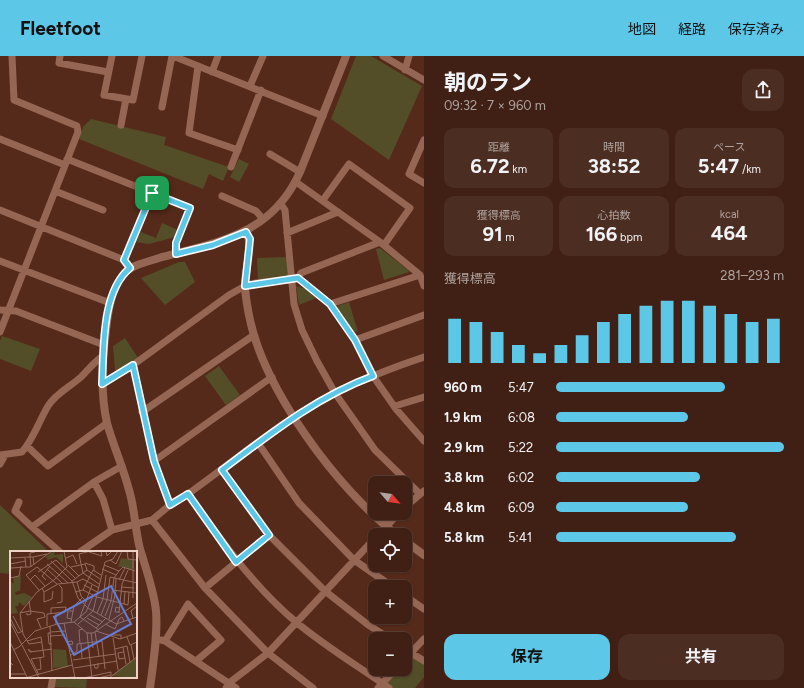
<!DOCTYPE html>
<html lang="ja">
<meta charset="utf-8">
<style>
:root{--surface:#402014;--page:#4b2d22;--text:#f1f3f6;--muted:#aea3a0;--line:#593e34;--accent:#5dc7e8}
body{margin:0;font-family:Figtree,"Noto Sans JP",sans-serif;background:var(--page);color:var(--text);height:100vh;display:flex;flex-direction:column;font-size:15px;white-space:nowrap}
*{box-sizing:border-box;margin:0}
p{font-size:13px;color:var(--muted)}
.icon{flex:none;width:22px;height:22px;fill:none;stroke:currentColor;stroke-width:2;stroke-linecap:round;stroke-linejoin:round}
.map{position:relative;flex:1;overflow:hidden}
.side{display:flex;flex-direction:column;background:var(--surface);width:380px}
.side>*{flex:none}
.needle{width:26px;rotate:118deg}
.fabs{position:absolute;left:368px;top:420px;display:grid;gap:8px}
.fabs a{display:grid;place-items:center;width:44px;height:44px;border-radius:8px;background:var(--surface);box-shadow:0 1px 3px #0004,0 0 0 1px var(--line);font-size:20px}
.pin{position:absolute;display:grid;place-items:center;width:34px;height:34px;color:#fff;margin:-17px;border-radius:8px;box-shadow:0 2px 6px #0006}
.round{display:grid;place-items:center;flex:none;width:42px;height:42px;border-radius:12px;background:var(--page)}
.summary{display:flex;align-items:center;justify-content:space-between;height:68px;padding:0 20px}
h1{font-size:22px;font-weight:700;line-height:30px}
.figures{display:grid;grid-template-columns:repeat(3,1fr);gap:6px;height:68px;padding:4px 20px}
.figures div{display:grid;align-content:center;border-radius:10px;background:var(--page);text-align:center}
.figures b{font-size:20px;font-weight:700}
.figures small{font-size:11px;font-weight:400}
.figures p{font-size:11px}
.chart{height:112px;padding:8px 20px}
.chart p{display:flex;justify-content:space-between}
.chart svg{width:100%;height:72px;margin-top:4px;stroke:var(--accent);stroke-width:6}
.primary-button{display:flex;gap:8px;margin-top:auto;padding:8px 20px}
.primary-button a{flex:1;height:46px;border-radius:12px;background:var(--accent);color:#111;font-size:16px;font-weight:700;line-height:46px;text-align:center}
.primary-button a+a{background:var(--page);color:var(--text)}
ul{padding:0 20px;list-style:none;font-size:13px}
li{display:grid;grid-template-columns:64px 48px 1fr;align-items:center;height:30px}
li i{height:10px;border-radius:5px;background:var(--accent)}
header{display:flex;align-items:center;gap:24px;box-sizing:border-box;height:56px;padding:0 20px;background:var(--accent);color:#111}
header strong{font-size:19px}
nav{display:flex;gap:22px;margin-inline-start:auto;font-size:14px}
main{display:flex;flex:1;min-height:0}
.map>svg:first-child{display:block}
</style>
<header>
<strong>Fleetfoot</strong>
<nav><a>地図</a><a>経路</a><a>保存済み</a></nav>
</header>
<main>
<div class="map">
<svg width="424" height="632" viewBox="0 0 424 632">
<rect width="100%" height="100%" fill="#562a1a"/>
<path fill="#534e28" d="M356,0H371L422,30L389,104L331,63Z
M91,63L166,81L164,89L229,111L223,125L209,118L203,133L79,83L83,71Z
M239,103L249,108L239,126L230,121Z
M162,167L178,174L175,181L149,188L136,186L141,176L156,182Z
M380,192L408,214L409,216L384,224L376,193Z
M287,201L288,221L258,225L257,202Z
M179,206H185L195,226L165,249L141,222Z
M296,230L306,233L316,242L299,249Z
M349,246L358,276L353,275L337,253L338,250Z
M2,280L40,293L31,315L0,303V285Z
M125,282L138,302L119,315L115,314L113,290Z
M219,310L240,339L226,349L205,320Z
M0,449L49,496H11V518L0,517Z
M412,601L424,609V621L415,632H393L387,627L402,613H405V609Z
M55,621H87L86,632L54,631Z"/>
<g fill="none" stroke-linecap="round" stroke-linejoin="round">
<path stroke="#966654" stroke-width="7" d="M60,0L59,7L108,16
M112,0L104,39L133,44L142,0
M173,0L323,60
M383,0L424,24
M198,10L189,77L238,94
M405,14L409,0
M212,16L218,0
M250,30L263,0
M162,51L172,0
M121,69L126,43
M0,83L65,109
M424,84L409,118L424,127
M270,98L300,116
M67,103L190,152L176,187V198
M231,111L261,34
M296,126L380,186L420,219L424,230
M55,135L103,154
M222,140L256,155L263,163
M323,144L349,108L410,152L384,189
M280,147L285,154L294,248L302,274L317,305L335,337L375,394L420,438
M0,154L124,204L131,212
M287,177L338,156
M124,204L152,137
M0,205L110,247
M298,222L301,217L380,186
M330,248L420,219
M0,254L16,255L104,289
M0,276L78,76L77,70L14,44L12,0
M355,284L424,259
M133,309L154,405L170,449
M102,328L133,309L229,239L245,230L256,227L298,222L330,248L355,284L373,320L396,353L424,385
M395,350L424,341
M142,356L254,279
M258,387L299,447L354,504L393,531
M27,390L48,410L107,367
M0,399L22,396C34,382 39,365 48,350C56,337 70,331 81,321C88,314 94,306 103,300
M154,405L272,321
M0,408L5,399
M222,414L269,479L325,535L367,568L390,583
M94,426L103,443L112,474
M188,438C221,484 253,530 296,566C326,591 358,610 389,632
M19,446L15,455L32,471
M405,451L424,435
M152,464L205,532L268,597L313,632
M378,479L399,457
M60,496L32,471L94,426L122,410
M80,496L112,474L152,464L170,449L188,438C223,413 257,385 294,361C334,334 379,316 424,301
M205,532L269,479
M405,540L424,553
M161,584L165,585L236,632
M165,585L188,548L221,584L196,605
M405,593L424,605
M405,603L424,583
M51,632L53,621
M226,632L229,627L268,597L375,482
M378,632L396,613"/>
<path stroke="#966654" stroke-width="8" d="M246,176C254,190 245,212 245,229C245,239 247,249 249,259C263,333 338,434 397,479
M405,485L424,499
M150,632C153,608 158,580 156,555C154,535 146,513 140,493C135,474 135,453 129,434C123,411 113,389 107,367C100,337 102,305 106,274C108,256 111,235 122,220C130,209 147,206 159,202C218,186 272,179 300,116L346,0"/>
</g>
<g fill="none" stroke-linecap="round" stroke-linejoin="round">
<defs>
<path id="route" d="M152,137L190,152L176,187V198L213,189L246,176L250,183L245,230L298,222L330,248L355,284L373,320C316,341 270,378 222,414L269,479L236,506L188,438L170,449L154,405L133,309L102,328C104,293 101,236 130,212L124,204Z"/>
</defs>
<use href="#route" stroke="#fff" stroke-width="8"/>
<use href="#route" stroke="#5dc7e8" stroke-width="5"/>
</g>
<g transform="translate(10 495)">
<rect width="127" height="127" fill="#562a1a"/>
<path d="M43,0H45L44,4L53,3V12L46,6L38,9L36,6ZM111,7L124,9V17L119,19L116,16H108ZM11,24L10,40L5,41L6,44L14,42L22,46L14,55L9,51L8,55H5L8,62L0,63V31L4,32L3,27ZM43,98L56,99L58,116L43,117ZM127,107V127L101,125L126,107Z" fill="#534e28"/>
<path fill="none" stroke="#936d5f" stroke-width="1" d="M96,0L97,5L102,0M117,0L118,8L127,9M79,1L92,5L91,0M23,6H20V2L25,1M0,7L20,6L21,16M15,7L16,16H20L42,0M56,7L63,4L67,13M100,9L106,13L112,0M41,10L62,30L68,47L78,57L106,73L127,66M75,12L84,15V20M0,13L16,10M37,13L58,32M71,13L73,22L89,33M71,13L69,3L81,0M24,14L23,6L37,3M58,14L69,25M94,14L109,20M61,16L75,13L77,19L90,28M1,17L16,16M37,18L53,33M92,18L106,24M28,21L46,9L65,27M100,26L127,32M0,27L9,25L11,15M20,29L25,24L35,35M36,29L32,25L40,15M109,29L115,17M62,30L77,19M67,31L71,45L77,51M74,34L89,42M82,34L70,66L89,79M111,36L124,37M32,37L34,41L48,33L67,31L73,28L89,37M29,39L16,24L27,16L47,33M73,39L83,19L91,24M102,39L127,42M105,40L106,28M34,41V51L42,48L43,40M65,41L73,39L87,46L118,54L119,41M123,47V0M47,52L52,51V37L49,34M114,53L115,40M109,61H105L106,56L109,57M10,62L20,60L34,62L35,66L27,68L31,77M17,62V64L21,63L19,50M87,62L93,48L96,24M109,62L112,33L118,19M41,63V57L56,56L55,61L46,62M80,64L93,71M91,64L97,49L100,26M3,65L11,80M95,65L101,50L104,27L109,20L113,16L125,20M0,67L8,82L13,80M77,67L89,74M123,67L121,60L127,55M62,68L57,67L58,60H63M99,68L106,40M0,71L29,127M61,71L64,55L72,47M64,71L76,61L83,45M54,72L65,127M68,73L83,60L95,11L103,8L108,0M95,73L105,78L109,68L112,66L114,70M37,75V63L46,62V73M40,75L42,120M86,77L96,67M86,80L110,88L127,82M41,81L55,80M85,81L89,105M40,82H38L39,93H42M77,82L82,127M81,82L83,97M100,84H111V88M41,85L55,84M117,86L120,94L127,91M103,87L108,119M17,90L31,86L34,106L21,108L29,124M0,91L17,126M32,91L19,93L13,83L10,62L27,41L44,29L57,16L54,0M56,91L62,90L63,93L57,94M70,93L69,79L73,78M71,93L72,107M121,94L124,108M113,96L116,113M105,98L117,95L120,111M3,99L9,96L25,80L47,73L64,71L77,82H83L127,52M22,101L18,98L20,101L42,98M114,101L108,102L109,108L115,107M61,104L67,100V93L92,90L95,118M63,109L105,103M84,113L85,117H88V112M64,117L107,110M27,119L31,118L30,107M0,123H15M0,123L1,112L3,114M15,127L62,114M49,127L65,126M73,127L101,121V124L88,127M99,127L127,106"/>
<path fill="#667cd2" fill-opacity="0.15" stroke="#667cd2" stroke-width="2" d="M101,35L121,73L64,104L44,66Z"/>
<rect width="127" height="127" fill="none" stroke="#eed1c7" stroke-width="2"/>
</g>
</svg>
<div class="fabs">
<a><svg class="needle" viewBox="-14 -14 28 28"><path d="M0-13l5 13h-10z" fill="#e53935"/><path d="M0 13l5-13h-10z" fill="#aea3a0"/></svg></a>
<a><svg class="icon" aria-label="locate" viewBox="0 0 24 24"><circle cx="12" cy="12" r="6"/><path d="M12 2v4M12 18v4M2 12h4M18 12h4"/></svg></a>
<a>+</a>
<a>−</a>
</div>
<div class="pin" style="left:152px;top:137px;background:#1e9e55"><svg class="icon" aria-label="arrive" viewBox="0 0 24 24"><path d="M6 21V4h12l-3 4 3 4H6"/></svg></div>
</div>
<section class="side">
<div class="summary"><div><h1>朝のラン</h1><p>09:32 · 7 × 960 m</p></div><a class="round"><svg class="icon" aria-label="share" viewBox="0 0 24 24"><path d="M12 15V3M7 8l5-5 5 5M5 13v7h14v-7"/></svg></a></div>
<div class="figures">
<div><p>距離</p><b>6.72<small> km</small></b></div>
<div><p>時間</p><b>38:52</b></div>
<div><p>ペース</p><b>5:47<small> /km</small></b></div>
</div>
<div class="figures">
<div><p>獲得標高</p><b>91<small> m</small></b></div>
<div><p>心拍数</p><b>166<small> bpm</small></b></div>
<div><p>kcal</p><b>464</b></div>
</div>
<div class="chart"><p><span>獲得標高</span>281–293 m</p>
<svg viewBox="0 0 160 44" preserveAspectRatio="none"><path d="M5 44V17M15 44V19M25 44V25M35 44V33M45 44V38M55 44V33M65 44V27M75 44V19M85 44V14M95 44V9M105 44V6M115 44V6M125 44V9M135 44V14M145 44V19M155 44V17"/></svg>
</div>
<ul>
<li><b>960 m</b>5:47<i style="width:74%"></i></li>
<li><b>1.9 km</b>6:08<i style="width:58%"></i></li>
<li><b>2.9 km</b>5:22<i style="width:100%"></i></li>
<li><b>3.8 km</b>6:02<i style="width:63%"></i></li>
<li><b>4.8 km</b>6:09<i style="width:58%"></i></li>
<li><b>5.8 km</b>5:41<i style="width:79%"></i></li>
</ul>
<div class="primary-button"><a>保存</a><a>共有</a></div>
</section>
</main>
